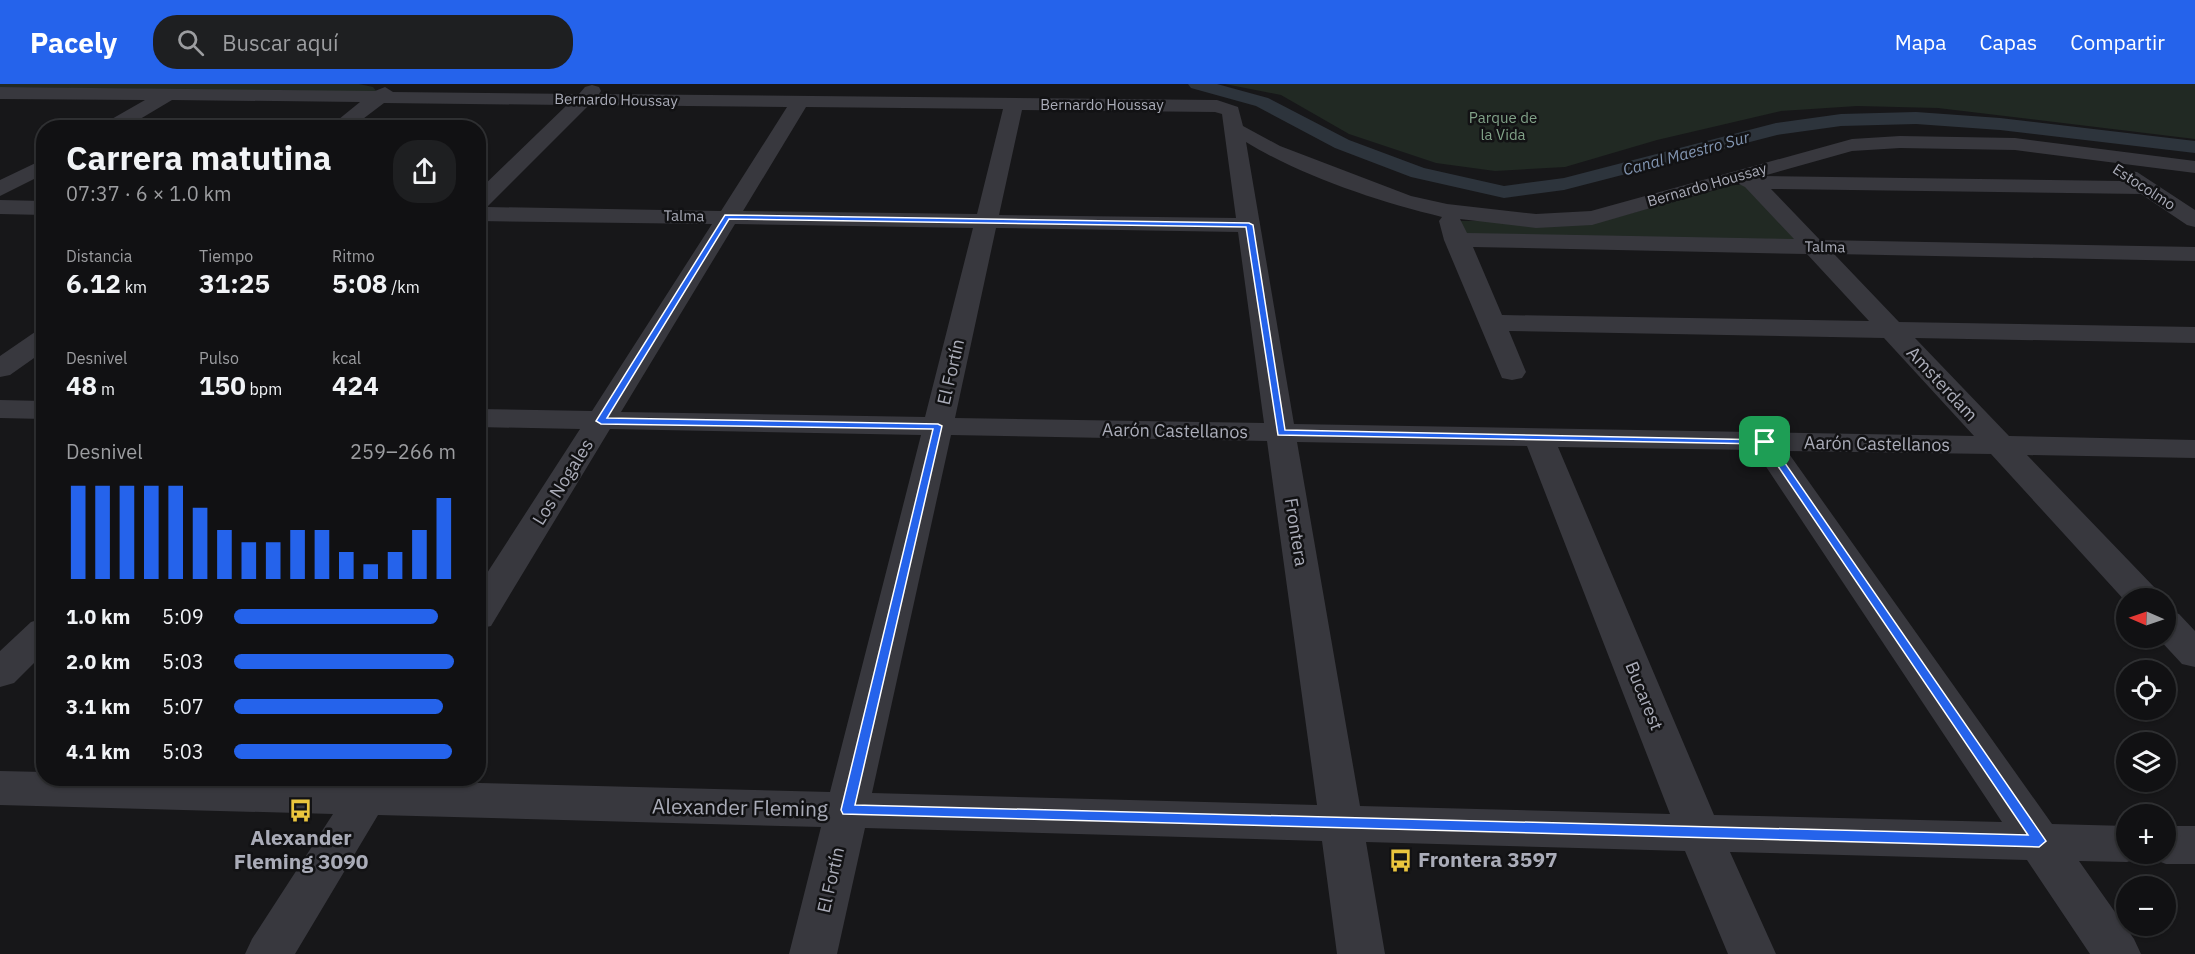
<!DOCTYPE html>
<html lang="es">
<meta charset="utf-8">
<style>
:root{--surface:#111113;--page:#1e1f21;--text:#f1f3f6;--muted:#9c9da0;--line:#303133;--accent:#2563eb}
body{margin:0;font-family:"IBM Plex Sans",sans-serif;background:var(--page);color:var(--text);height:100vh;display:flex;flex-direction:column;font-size:22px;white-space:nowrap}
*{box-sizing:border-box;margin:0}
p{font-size:20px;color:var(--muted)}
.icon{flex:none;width:33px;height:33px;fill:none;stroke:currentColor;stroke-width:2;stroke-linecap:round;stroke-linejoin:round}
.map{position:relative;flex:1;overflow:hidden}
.drawer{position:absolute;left:36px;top:36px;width:450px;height:666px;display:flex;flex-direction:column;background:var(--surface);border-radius:24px;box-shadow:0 2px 4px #0004,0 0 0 2px var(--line)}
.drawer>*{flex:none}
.needle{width:39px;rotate:272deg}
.buttons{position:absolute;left:2116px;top:504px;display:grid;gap:12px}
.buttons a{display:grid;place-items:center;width:60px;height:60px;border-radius:50%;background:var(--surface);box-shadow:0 2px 4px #0004,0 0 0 2px var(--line);font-size:30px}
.pin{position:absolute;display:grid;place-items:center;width:51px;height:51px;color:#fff;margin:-26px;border-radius:12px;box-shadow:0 3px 9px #0006}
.round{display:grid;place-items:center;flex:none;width:63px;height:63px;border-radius:24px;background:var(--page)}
.overview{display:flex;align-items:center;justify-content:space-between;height:102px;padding:0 30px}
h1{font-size:33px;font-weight:700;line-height:45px}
.metrics{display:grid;grid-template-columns:repeat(3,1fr);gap:9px;height:102px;padding:6px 30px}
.metrics div{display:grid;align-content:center}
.metrics b{font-size:26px;font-weight:700}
.metrics small{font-size:16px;font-weight:400}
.metrics p{font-size:16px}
.chart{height:168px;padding:12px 30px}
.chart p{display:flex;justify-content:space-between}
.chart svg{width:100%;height:108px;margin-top:6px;stroke:var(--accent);stroke-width:6}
ul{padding:0 30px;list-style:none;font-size:20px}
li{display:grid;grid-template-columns:96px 72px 1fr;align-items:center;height:45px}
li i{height:15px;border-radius:8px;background:var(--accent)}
header{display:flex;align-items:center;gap:36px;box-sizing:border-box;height:84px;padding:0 30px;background:var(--accent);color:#fff}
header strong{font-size:28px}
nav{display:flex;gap:33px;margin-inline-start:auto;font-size:21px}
.search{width:420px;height:54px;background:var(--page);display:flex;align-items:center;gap:15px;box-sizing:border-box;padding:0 21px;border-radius:24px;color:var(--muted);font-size:22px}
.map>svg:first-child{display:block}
</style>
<header>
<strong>Pacely</strong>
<div class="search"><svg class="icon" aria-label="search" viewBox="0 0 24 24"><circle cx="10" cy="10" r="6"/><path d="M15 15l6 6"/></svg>Buscar aquí</div>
<nav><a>Mapa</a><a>Capas</a><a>Compartir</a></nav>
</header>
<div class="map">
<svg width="2195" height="870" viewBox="0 0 2195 870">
<rect width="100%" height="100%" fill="#171719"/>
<path fill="#212923" d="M0,0H359L373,3L377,8L0,3Z
M1225,0H2195V55L1938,24L1857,22L1781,27L1657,56L1565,83L1495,87L1436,79L1349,50L1281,11Z
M1734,101H1745L1799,155L1468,154L1459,137H1603Z"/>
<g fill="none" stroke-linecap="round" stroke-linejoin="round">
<path fill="#2d343c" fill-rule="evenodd" d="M1188,0H1217L1268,14L1349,56L1424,84L1504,102L1564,94L1776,39L1841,30L1916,28L2000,34L2195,57V69L2000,46L1916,40L1841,42L1777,51L1564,106L1504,114L1411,93L1335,64L1256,22L1191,4Z"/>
<path fill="#38383e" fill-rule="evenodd" d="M592,1L599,3L601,7L599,10L1217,16L1238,23L1243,42L1280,62L1411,112L1447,120L1536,130L1591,127L1852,55L1900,52L2015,54L2195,77V89L2015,66L1900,64L1852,67L1763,92L2121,97L2118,93L2121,88L2129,87L2137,88L2195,126V143L2187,141L2141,110L1771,105L1820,156L2195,163V177L1834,170L1899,238L2195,243V259L1915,254L2009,352L2195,356V374L2027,371L2156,505L2161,514H2127V519L1991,370L1787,367L2052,740L2127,742V770H2144L2143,773L2127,778L2079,777L2134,855L2141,870H2090L2027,776L1730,768L1776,870H1728L1685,767L1366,758L1385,870H1337L1322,757L865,744L837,870H789L821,743L378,731L295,870H245L252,855L333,730L0,721V687L44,688V694H395L397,697L830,708L921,351L610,345L491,542L478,545V503L580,345L478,343V325L592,327L712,140L478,137V107L567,21L384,19L351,44H328L360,18L172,16L125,44H100L103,40L145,16L0,15V3L375,7L385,3L393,8L579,10L585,3ZM589,21L787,23L721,127L487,123ZM806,23L1003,25L977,130L743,127ZM1022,26L1215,28L1222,30L1236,134L999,131ZM1246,58C1301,92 1379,118 1442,133L1439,137L1444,156L1502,294L1512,296L1522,294L1526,288L1509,247L1884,254L1974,352L1294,340ZM1737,99L1745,103L1794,155L1467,149L1460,135L1536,144L1592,141ZM735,140L973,144L925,333L621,328ZM996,144L1238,148L1264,339L955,334ZM1473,163L1807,170L1869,237L1502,231ZM951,351L1267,357L1317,721L872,709ZM1297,358L1527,362L1670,730L1360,722ZM1558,363L1755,366L2002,738L1714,731Z
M44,75V90L0,112V96Z
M0,116L44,117V131L0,130Z
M44,246V267L10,291L0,293V272L35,248Z
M0,316L44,317V335L0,334Z
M2166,526L2179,530L2195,547V583L2182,580L2158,554H2166Z
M44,534V569L14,599L0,603V567L31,538Z
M2166,742H2195V780H2166L2150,774L2148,770H2166Z"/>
</g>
<path fill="#2563eb" stroke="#fff" stroke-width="1.5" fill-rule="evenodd" d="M725,131L1249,139L1253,141L1285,346L1769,356L2046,757L2039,763L843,730L841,726L933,345L601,340L596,337ZM729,135L1246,143L1278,351L1763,360L2028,751L855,721L942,342L938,340L607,334Z"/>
<defs>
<symbol id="bus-bare" viewBox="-9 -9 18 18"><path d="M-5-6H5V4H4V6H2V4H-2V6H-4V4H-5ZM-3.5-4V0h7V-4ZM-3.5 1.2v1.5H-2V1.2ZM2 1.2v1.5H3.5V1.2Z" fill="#eac53e" stroke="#121214" stroke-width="2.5" paint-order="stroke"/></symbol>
</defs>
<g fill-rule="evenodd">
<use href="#bus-bare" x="284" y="710" width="33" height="33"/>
<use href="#bus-bare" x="1384" y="760" width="33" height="33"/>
</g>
<g text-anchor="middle" stroke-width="5" stroke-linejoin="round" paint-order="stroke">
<g font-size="15" fill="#aaacb8" stroke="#121214">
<text transform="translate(616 16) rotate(1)" y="5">Bernardo Houssay</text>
<text x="1102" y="26">Bernardo Houssay</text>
<text transform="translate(1707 101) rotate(-16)" y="5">Bernardo Houssay</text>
<text transform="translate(2144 103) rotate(33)" y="5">Estocolmo</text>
<text transform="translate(684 132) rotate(1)" y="5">Talma</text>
<text transform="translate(1825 163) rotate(1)" y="5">Talma</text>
</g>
<g font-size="15" fill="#81a288" stroke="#121214">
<text x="1503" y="39">Parque de<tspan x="1503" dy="17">la Vida</tspan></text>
</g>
<g font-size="16" font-style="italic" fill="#8295b1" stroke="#121214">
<text transform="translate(1686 69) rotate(-15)" y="6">Canal Maestro Sur</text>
</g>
<g font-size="18" fill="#aaacb8" stroke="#121214">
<text transform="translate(951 288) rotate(-77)" y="6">El Fortín</text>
<text transform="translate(1942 300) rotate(47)" y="6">Amsterdam</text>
<text transform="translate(1175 347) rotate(1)" y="6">Aarón Castellanos</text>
<text transform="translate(1877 360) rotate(1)" y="6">Aarón Castellanos</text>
<text transform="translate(563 398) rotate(-58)" y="6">Los Nogales</text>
<text transform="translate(1296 448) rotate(81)" y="6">Frontera</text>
<text transform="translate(1644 612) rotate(68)" y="6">Bucarest</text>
<text transform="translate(831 796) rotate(-77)" y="6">El Fortín</text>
</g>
<g font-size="21" fill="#aaacb8" stroke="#121214">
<text transform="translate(740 724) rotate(1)" y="7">Alexander Fleming</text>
</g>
<g font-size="21" font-weight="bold" fill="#aaacb8" stroke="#121214">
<text x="301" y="761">Alexander<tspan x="301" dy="24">Fleming 3090</tspan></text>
<text x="1418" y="783" text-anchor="start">Frontera 3597</text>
</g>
</g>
</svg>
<div class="buttons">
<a><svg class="needle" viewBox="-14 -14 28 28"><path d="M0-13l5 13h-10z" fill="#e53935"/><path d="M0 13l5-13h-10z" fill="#9c9da0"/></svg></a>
<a><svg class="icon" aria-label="locate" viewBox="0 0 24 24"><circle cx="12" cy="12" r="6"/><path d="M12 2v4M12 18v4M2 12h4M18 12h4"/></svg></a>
<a><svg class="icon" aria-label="layers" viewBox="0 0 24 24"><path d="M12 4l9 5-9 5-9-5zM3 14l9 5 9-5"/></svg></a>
<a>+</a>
<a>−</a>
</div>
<div class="pin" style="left:1765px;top:358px;background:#1e9e55"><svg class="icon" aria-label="arrive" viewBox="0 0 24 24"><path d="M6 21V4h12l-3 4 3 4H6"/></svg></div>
<section class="drawer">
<div class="overview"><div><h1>Carrera matutina</h1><p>07:37 · 6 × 1.0 km</p></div><a class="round"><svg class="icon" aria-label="share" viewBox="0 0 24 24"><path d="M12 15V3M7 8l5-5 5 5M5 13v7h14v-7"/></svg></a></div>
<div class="metrics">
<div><p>Distancia</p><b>6.12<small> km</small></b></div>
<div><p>Tiempo</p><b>31:25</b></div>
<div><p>Ritmo</p><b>5:08<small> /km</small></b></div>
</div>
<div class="metrics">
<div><p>Desnivel</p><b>48<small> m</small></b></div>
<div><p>Pulso</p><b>150<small> bpm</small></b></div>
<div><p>kcal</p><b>424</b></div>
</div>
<div class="chart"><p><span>Desnivel</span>259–266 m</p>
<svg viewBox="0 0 160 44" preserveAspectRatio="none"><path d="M5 44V6M15 44V6M25 44V6M35 44V6M45 44V6M55 44V15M65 44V24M75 44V29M85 44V29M95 44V24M105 44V24M115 44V33M125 44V38M135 44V33M145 44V24M155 44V11"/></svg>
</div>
<ul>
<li><b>1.0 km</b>5:09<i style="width:92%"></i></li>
<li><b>2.0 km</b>5:03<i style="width:99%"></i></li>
<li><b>3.1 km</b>5:07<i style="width:94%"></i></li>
<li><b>4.1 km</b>5:03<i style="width:98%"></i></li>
</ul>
</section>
</div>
